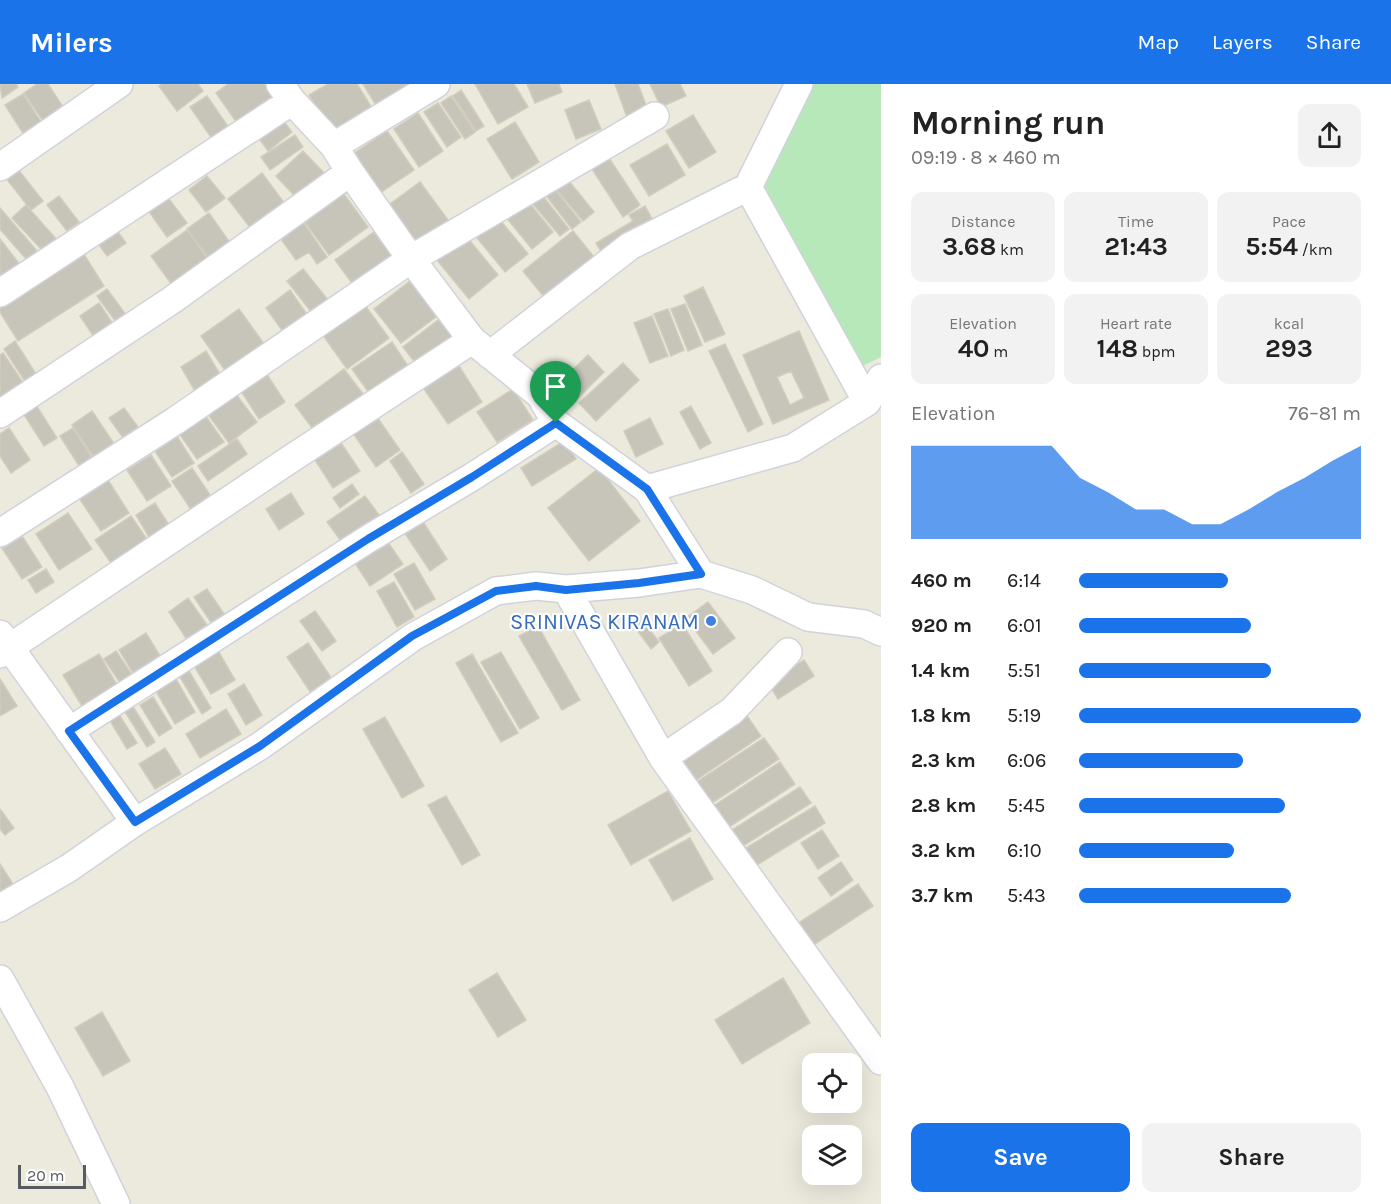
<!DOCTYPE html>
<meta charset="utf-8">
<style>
:root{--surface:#fff;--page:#f2f2f2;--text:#222;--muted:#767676;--accent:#1a73e8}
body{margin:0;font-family:Karla,sans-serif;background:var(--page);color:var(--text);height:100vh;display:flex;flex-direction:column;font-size:22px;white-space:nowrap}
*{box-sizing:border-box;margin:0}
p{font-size:20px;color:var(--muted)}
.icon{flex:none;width:33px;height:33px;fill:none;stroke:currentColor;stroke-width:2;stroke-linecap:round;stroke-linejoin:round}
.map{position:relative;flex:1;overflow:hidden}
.details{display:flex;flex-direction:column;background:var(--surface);width:510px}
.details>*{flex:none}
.buttons{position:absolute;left:802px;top:969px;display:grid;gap:12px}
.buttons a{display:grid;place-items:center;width:60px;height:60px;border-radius:12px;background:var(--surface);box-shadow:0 6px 24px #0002;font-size:30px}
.scale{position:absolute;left:18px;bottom:15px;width:68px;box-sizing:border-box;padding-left:6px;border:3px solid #575b61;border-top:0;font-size:16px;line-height:21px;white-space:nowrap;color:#575b61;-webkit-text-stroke:4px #fff;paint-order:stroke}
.pin{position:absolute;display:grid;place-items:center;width:51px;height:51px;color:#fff;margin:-62px -26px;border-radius:50% 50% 50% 0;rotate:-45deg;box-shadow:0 0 6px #0007}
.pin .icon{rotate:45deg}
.round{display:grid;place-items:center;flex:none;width:63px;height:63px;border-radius:12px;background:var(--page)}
.head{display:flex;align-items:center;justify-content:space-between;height:102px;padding:0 30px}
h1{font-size:33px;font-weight:700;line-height:45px}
.metrics{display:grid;grid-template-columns:repeat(3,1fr);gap:9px;height:102px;padding:6px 30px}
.metrics div{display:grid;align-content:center;border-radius:12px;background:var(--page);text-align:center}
.metrics b{font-size:26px;font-weight:700}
.metrics small{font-size:16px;font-weight:400}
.metrics p{font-size:16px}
.chart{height:168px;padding:12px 30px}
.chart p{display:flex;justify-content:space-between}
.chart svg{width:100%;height:108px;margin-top:6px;fill:var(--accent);opacity:.7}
.action{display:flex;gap:12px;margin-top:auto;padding:12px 30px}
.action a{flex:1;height:69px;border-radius:12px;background:var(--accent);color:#fff;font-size:24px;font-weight:700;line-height:69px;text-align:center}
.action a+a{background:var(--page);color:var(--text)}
ul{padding:0 30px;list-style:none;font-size:20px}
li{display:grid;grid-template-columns:96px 72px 1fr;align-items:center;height:45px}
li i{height:15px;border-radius:8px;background:var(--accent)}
header{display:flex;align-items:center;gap:36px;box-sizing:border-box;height:84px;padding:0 30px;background:var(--accent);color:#fff}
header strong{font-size:28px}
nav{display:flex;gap:33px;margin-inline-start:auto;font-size:21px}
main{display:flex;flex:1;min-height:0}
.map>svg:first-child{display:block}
</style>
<header>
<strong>Milers</strong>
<nav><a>Map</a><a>Layers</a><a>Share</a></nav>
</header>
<main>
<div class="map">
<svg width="881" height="1120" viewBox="0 0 881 1120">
<rect width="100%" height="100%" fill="#eceadd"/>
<path fill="#b6e8b9" d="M799,0H881V273L850,288L748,103Z"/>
<path fill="#c7c4ba" stroke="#d1ccbb" stroke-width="1.5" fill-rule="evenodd" d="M0,0H16L18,3L2,14Z
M37,0H48L65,26L45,40L24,9Z
M163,0H198L203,7L177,27L159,2Z
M228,0H267L275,12L237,39L216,9Z
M328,0H357L377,32L337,56L309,11Z
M363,0H418L380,28Z
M475,0H514L528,23L498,40Z
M527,0H559L562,8L535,19Z
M615,0H638L649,29L628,36Z
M650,0H680L686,12L661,23Z
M461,6L484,42L476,47L453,12Z
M23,10L41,38L23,49L5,21Z
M207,12L234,51L217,62L190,23Z
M451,12L475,48L465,55L441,19Z
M589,16L601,45L576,55L565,26Z
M438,19L461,53L447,63L424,28Z
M418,29L443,67L419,83L394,45Z
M279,31L292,48L268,67L255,49Z
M693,31L716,68L689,84L666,47Z
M515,38L539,78L512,95L487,55Z
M387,47L414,86L380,109L353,70Z
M295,51L303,63L270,86L261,73Z
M667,60L685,91L649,112L630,81Z
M303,67L330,95L303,121L276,92Z
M609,74L640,121L623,133L592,85Z
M17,84L43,117L31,126L5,93Z
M262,89L288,124L255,150L228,115Z
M564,91L594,128L583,137L552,100Z
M207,92L225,114L206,128L189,106Z
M420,98L451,140L417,165L386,123Z
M552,102L581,138L572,145L544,109Z
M341,106L368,143L329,171L302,134Z
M164,108L187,139L167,153L145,122Z
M542,111L569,145L560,152L532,119Z
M59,112L79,138L67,147L47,121Z
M526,115L553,148L532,165L505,132Z
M26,121L57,156L44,168L12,134Z
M645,122L656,142L604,173L596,159L633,137L629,131Z
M0,124L37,167L27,176L0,145Z
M209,129L233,163L212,179L187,145Z
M495,130L528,170L505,188L473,149Z
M301,135L327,173L317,180L309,168L296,176L278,151Z
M113,141L126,159L107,172L94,154Z
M187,146L208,175L172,201L151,172Z
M573,147L598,178L549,219L523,187Z
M374,148L396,177L357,206L335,176Z
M466,152L498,191L469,215L437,176Z
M0,155L21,182L3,195L0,192Z
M80,164L104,202L18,257L0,228V214Z
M303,185L328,216L312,229L287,197Z
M410,197L437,232L401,259L374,225Z
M703,203L725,250L705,258L684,212Z
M107,205L126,231L116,238L97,212Z
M290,206L308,232L284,249L266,224Z
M99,219L113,240L94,253L80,232Z
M364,220L389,254L347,285L322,250Z
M685,220L702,261L688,267L671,225Z
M239,225L267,264L229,292L201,252Z
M668,225L684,266L671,272L654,230Z
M652,232L668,272L650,279L634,239Z
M442,233L458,255L419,284L403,263Z
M799,247L829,316L773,340L743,271ZM791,287L804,314L790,321L777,293Z
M15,257L41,298L30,305L4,265Z
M392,258L408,282L369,309L352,285Z
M725,260L763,340L748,348L709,267Z
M206,267L221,292L195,307L181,283Z
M3,269L24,300L0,316V271Z
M588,271L604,288L576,316L559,299Z
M457,279L482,318L448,340L422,302Z
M623,279L639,296L596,337L579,319Z
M344,285L367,315L318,352L295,321Z
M264,286L285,318L259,335L238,302Z
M232,305L257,338L229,359L204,325Z
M513,305L533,336L497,358L477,328Z
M36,321L57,354L44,362L23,329Z
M691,322L711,359L700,365L680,328Z
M124,324L141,347L126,358L109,334Z
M92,327L119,367L99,381L72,341Z
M202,327L224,358L197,375L176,345Z
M377,333L400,366L376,383L353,349Z
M650,334L663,360L636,373L624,347Z
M9,344L30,376L11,389L0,372V350Z
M73,344L96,380L83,388L60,352Z
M173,346L194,379L172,393L151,361Z
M237,355L247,370L208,397L198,382Z
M564,357L576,375L532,402L521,384Z
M341,359L360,387L333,404L315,376Z
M402,368L424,400L411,409L390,377Z
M151,371L171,402L147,417L127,386Z
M192,384L214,417L194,430L172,397Z
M599,384L640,437L589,477L548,424Z
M108,396L129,429L101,447L79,414Z
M352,400L359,410L340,424L333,414Z
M291,409L304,430L279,446L266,425Z
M365,412L379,431L341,457L327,438Z
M155,419L172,446L152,458L136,431Z
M68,429L92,465L59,486L36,450Z
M131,432L153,464L118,489L95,456Z
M420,433L447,475L430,487L402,445Z
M22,452L42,483L22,495L2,464Z
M385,454L403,480L370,502L353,476Z
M414,479L435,515L415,526L394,490Z
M46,485L54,498L36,509L28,496Z
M394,498L414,533L397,543L377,507Z
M207,505L229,537L216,546L194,513Z
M188,514L212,548L191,562L169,528Z
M708,518L735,554L713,570L686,534Z
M315,527L336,557L322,567L300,537Z
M639,532L659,558L651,565L631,538Z
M682,540L712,587L689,602L659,554Z
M538,542L580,616L562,626L519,552Z
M146,549L165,580L138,597L119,566Z
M308,559L332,595L311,609L287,573Z
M217,565L235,596L211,610L193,580Z
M116,567L137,598L125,606L104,575Z
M501,568L539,634L520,645L481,578Z
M99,570L117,601L82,622L63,591Z
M472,570L518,649L501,658L456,579Z
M804,576L814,592L778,615L768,599Z
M189,587L211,624L202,630L180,593Z
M0,595L17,622L0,632Z
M176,595L195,628L175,640L156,607Z
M244,600L262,631L246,641L228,610Z
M153,613L172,644L159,652L140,621Z
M132,621L155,658L147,663L124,626Z
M226,625L241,650L200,674L186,650Z
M118,629L137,659L127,665L109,635Z
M747,632L761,652L696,696L682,675Z
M385,633L424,702L402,714L363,645Z
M764,654L779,675L709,721L695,699Z
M165,664L181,690L155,705L139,680Z
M780,678L795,700L726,745L712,723Z
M800,703L811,719L743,762L732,746Z
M668,707L691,747L631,781L608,741Z
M446,712L480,771L462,781L428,721Z
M815,722L825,739L752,784L741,767Z
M0,725L14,744L5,751L0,745Z
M822,746L839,772L818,785L801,759Z
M690,754L713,795L673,817L649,776Z
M841,778L853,796L831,812L818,794Z
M0,780L15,803L0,813Z
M858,800L873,822L809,864L794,842Z
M497,889L526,936L498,953L469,906Z
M783,894L810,939L742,980L715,936Z
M102,928L130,977L103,992L75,944Z"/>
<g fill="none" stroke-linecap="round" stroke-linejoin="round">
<defs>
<path id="minor" d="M280,0L292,17L334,62L350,88L411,175L472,256L540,311L556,339L647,405L701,490
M334,62L436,0
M0,83L119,0
M748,103L867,318
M0,209L292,17
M490,271L630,162L748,103L799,0
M0,330L172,216L350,88
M647,405L793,364L867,318L881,294
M0,449L175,337L411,175L655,32
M566,505L663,674L732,627L788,568
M0,550L135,738
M0,570L289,376L472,256
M69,647L368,455L472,393L556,339
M663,674L881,977
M0,824L69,784L135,738L260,662L413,553L496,507L536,502L566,505L639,499L701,490L752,506L808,533L864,540L881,548
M0,895L60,1003L116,1120"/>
</defs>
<use href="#minor" stroke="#d1d3da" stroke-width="30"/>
<use href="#minor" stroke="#fff" stroke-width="27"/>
</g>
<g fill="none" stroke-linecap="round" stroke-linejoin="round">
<defs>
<path id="route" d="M556,339L647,405L701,490L639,499L566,506L536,502L496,507L412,552L260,662L135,738L69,647L368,455L472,393Z"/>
</defs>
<use href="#route" stroke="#fff" stroke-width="12"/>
<use href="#route" stroke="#1a73e8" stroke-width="8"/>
</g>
<circle fill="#3f7fe0" stroke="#fff" stroke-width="2" cx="711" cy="537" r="6"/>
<g text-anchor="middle" stroke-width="4.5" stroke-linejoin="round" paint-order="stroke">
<g font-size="22" fill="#366cbe" stroke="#fff" text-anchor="end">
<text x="699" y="545">SRINIVAS KIRANAM</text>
</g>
</g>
</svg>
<div class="buttons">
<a><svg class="icon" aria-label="locate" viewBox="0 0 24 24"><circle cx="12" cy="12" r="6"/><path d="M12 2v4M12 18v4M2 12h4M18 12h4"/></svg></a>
<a><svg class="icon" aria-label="layers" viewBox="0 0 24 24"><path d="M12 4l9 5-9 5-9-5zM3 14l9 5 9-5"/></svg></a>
</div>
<div class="scale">20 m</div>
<div class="pin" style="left:556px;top:339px;background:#1e9e55"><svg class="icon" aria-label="arrive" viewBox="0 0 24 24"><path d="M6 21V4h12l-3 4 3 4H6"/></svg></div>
</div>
<section class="details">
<div class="head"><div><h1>Morning run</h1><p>09:19 · 8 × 460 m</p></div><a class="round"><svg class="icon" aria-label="share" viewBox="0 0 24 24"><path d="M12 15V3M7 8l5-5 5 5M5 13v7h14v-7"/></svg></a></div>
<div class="metrics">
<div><p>Distance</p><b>3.68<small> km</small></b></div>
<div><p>Time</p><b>21:43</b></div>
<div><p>Pace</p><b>5:54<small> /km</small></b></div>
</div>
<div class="metrics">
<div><p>Elevation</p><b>40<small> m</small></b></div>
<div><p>Heart rate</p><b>148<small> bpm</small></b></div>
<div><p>kcal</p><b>293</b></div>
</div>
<div class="chart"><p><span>Elevation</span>76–81 m</p>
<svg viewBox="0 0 160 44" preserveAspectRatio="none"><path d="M0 44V6L10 6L20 6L30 6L40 6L50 6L60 19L70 25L80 32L90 32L100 38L110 38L120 32L130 25L140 19L150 12L160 6V44z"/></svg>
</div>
<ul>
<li><b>460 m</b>6:14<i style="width:53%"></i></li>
<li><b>920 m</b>6:01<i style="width:61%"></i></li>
<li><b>1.4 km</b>5:51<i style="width:68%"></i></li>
<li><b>1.8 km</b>5:19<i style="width:100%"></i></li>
<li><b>2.3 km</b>6:06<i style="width:58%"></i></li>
<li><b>2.8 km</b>5:45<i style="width:73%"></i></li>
<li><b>3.2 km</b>6:10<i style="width:55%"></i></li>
<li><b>3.7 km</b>5:43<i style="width:75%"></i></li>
</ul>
<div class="action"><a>Save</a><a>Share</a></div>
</section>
</main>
